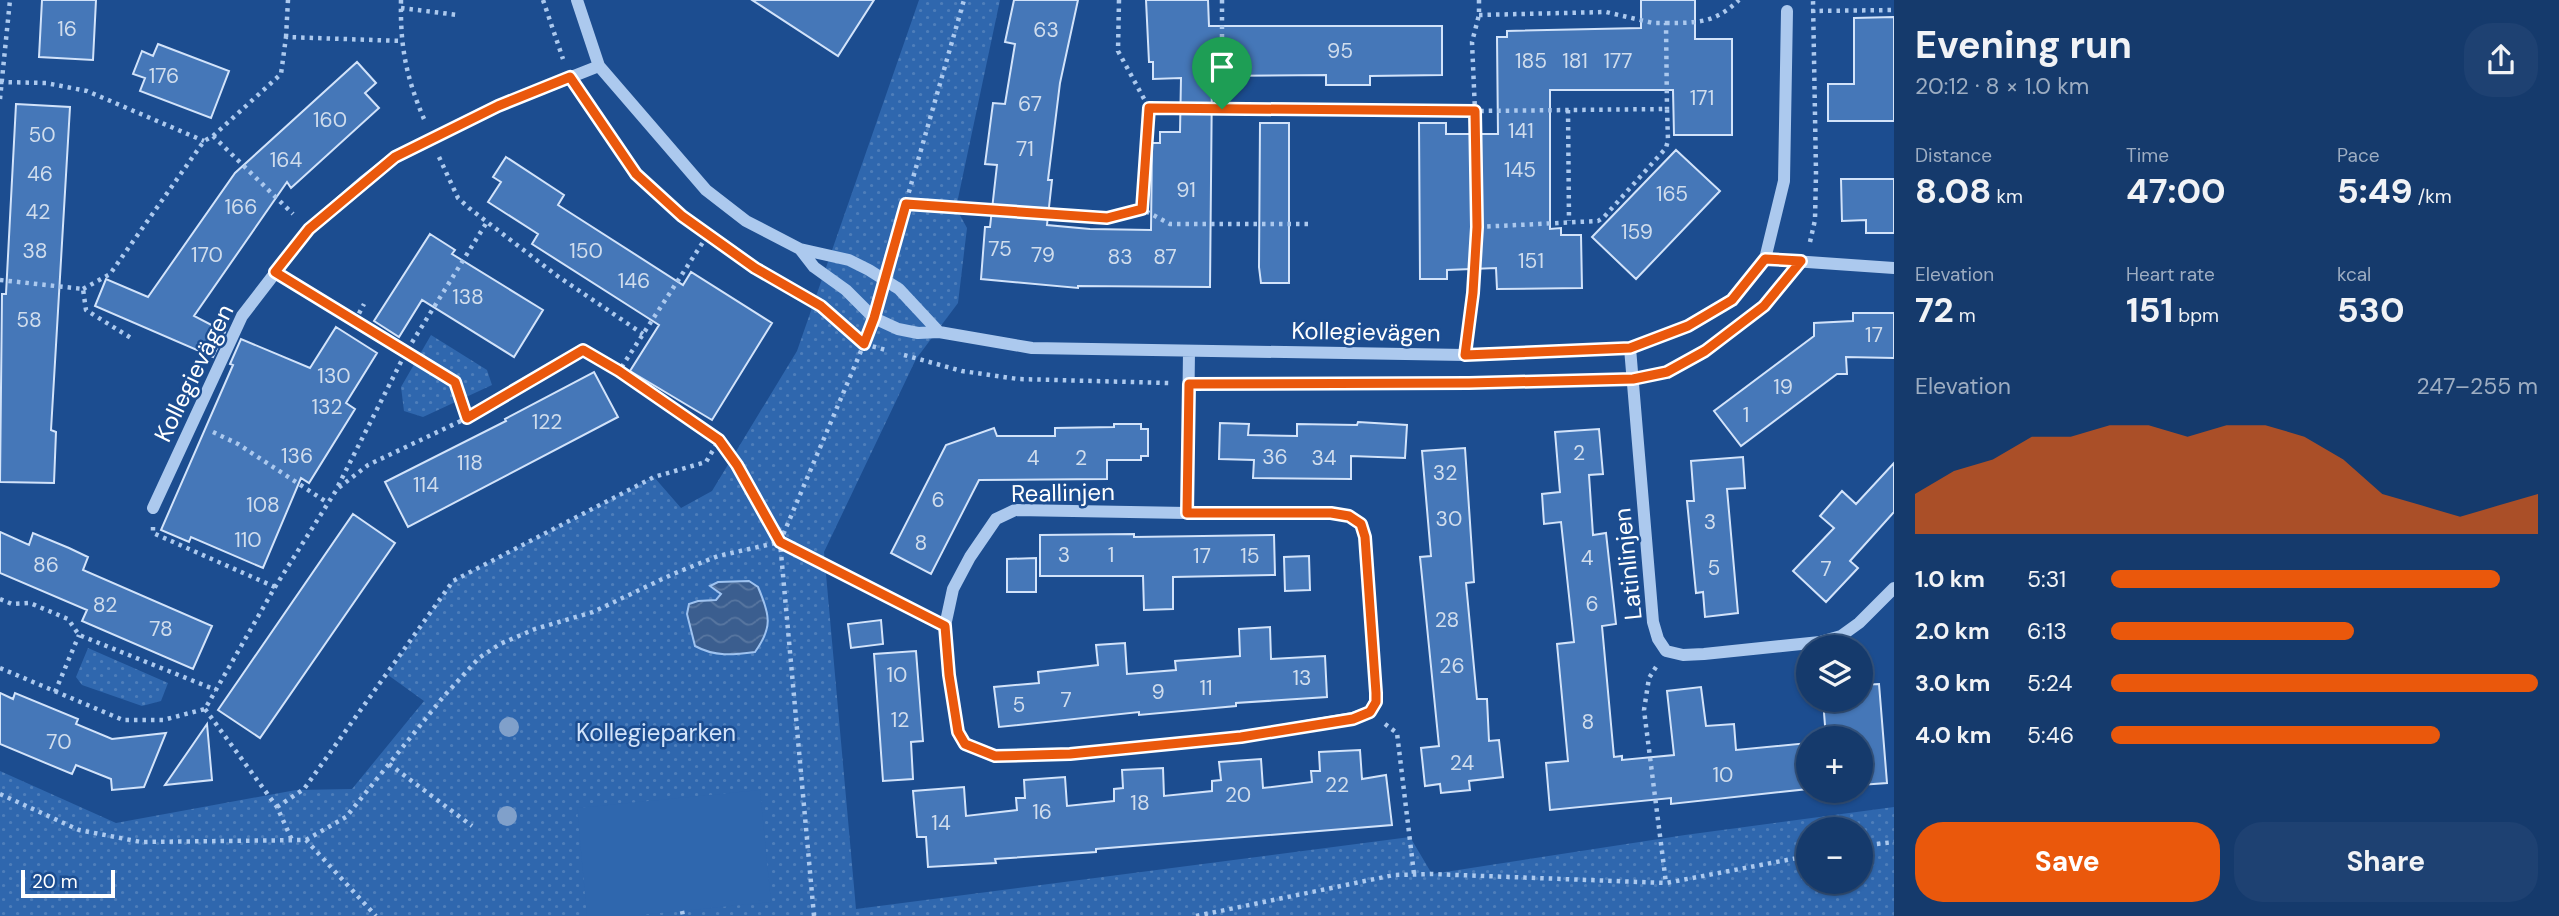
<!DOCTYPE html>
<meta charset="utf-8">
<style>
:root{--surface:#153a6c;--page:#1e4172;--text:#f1f3f6;--muted:#9dadc2;--line:#34547f;--accent:#ea580c}
body{margin:0;font-family:"DM Sans",sans-serif;background:var(--page);color:var(--text);height:100vh;display:flex;flex-direction:column;font-size:26px;white-space:nowrap}
*{box-sizing:border-box;margin:0}
p{font-size:23px;color:var(--muted)}
.icon{flex:none;width:38px;height:38px;fill:none;stroke:currentColor;stroke-width:2;stroke-linecap:round;stroke-linejoin:round}
.map{position:relative;flex:1;overflow:hidden}
.panel{display:flex;flex-direction:column;background:var(--surface);width:665px}
.panel>*{flex:none}
.buttons{position:absolute;left:1796px;top:635px;display:grid;gap:14px}
.buttons a{display:grid;place-items:center;width:77px;height:77px;border-radius:50%;background:var(--surface);box-shadow:0 2px 5px #0004,0 0 0 2px var(--line);font-size:35px}
.scale{position:absolute;left:21px;bottom:18px;width:94px;box-sizing:border-box;padding-left:7px;border:4px solid #fff;border-top:0;font-size:19px;line-height:24px;white-space:nowrap;color:#fff;-webkit-text-stroke:5px #1c4d90;paint-order:stroke}
.pin{position:absolute;display:grid;place-items:center;width:60px;height:60px;color:#fff;margin:-72px -30px;border-radius:50% 50% 50% 0;rotate:-45deg;box-shadow:0 0 7px #0007}
.pin .icon{rotate:45deg}
.round{display:grid;place-items:center;flex:none;width:74px;height:74px;border-radius:28px;background:var(--page)}
.summary{display:flex;align-items:center;justify-content:space-between;height:119px;padding:0 21px}
h1{font-size:38px;font-weight:700;line-height:52px}
.stats{display:grid;grid-template-columns:repeat(3,1fr);gap:10px;height:119px;padding:7px 21px}
.stats div{display:grid;align-content:center}
.stats b{font-size:35px;font-weight:700}
.stats small{font-size:19px;font-weight:400}
.stats p{font-size:19px}
.chart{height:196px;padding:14px 21px}
.chart p{display:flex;justify-content:space-between}
.chart svg{width:100%;height:126px;margin-top:7px;fill:var(--accent);opacity:.7}
.button{display:flex;gap:14px;margin-top:auto;padding:14px 21px}
.button a{flex:1;height:80px;border-radius:28px;background:var(--accent);color:#fff;font-size:28px;font-weight:700;line-height:80px;text-align:center}
.button a+a{background:var(--page);color:var(--text)}
ul{padding:0 21px;list-style:none;font-size:23px}
li{display:grid;grid-template-columns:112px 84px 1fr;align-items:center;height:52px}
li i{height:18px;border-radius:9px;background:var(--accent)}
main{display:flex;flex:1;min-height:0}
.map>svg:first-child{display:block}
</style>
<main>
<div class="map">
<svg width="1894" height="916" viewBox="0 0 1894 916">
<defs>
<pattern id="park-dots" width="8" height="8" patternUnits="userSpaceOnUse" patternTransform="scale(1.75)"><rect width="8" height="8" fill="#2f67ae"/><path d="M2 2h.1M6 6h.1" fill="none" stroke="#4e7eba" stroke-width="1.8" stroke-linecap="round"/></pattern>
<pattern id="water-waves" width="16" height="10" patternUnits="userSpaceOnUse" patternTransform="scale(1.75)"><rect width="16" height="10" fill="#3b5e8f"/><path d="M0 5q4-4 8 0t8 0" fill="none" stroke="#5876a0"/></pattern>
</defs>
<rect width="100%" height="100%" fill="#1c4d90"/>
<path fill="url(#park-dots)" fill-rule="evenodd" d="M919,0H1000L956,208L967,228L958,303L916,359L824,552L856,909L1410,837L1432,874L1685,835L1894,807V916H0V771L116,823L296,790L352,789L424,701L388,675L453,581L654,477L681,508L712,491L797,351ZM1808,830H1860V882H1808Z
M431,335L487,370L492,385L423,417L404,411L401,387Z
M88,648L168,683L161,701L142,706L82,685L76,677Z"/>
<path fill="#2f67ae" d="M760,790L771,902L629,916H587L577,808Z"/>
<path fill="url(#water-waves)" stroke="#9fc3f0" stroke-width="2" d="M749,581L758,587C770,615 773,627 755,652C733,655 715,657 695,646L687,614L689,604L698,601L716,600L721,594L710,586L718,582Z"/>
<path fill="#4577b8" stroke="#d2e3fa" stroke-width="2" d="M42,0H96L93,60L39,57Z
M752,0H874L838,56Z
M1014,0H1078L1060,83L1048,180H1052L1047,225L1090,229L1151,230L1152,143H1160V132H1180L1181,78L1153,79V62H1149L1146,0H1208L1209,26H1442V75L1370,76V85H1326V75L1212,76L1210,287L1078,286V288L981,279L985,227H990L997,165L985,164L993,103L1005,104L1015,44L1005,42Z
M1641,0H1695V39H1732V135H1674L1673,90H1550V229L1561,228V235H1581L1582,288L1497,289L1496,268L1447,270V279H1420L1419,123H1446V134H1498L1497,37H1507V31L1641,28Z
M1894,17V121H1828V84H1854V18Z
M158,44L229,71L211,118L140,91L145,78L133,74L142,51L153,56Z
M357,62L376,83L365,93L379,108L291,188L287,182L194,316L225,332L213,357L95,306L106,279L148,297L235,173Z
M16,104L70,107L51,430L56,432L54,483L0,482L2,294H6Z
M1260,123H1289V283H1261L1259,267Z
M1676,150L1720,191L1636,279L1592,237Z
M506,157L564,195L558,205L683,285L691,272L772,323L712,420L630,371L659,325L532,244L538,234L488,202L501,182L493,177Z
M1841,179H1894V233H1866V220L1842,221Z
M430,234L455,250L452,254L543,310L514,357L422,300L399,337L374,321Z
M1853,313H1894V358L1846,357L1847,374H1837L1741,446L1714,411L1814,336V323L1853,321Z
M336,327L377,353L346,403L355,409L309,483L301,478L263,568L191,537L189,542L161,530L233,365L230,364L241,339L310,368Z
M594,372L618,417L408,527L385,482L506,421L505,419Z
M1358,422L1407,425L1405,458L1351,456V479L1253,478L1254,460L1219,459L1220,423L1249,424L1248,435L1297,436V424L1357,425Z
M1114,424H1141V429H1148V456H1141V460H1107V479L979,480L931,574L891,553L946,445L994,428L997,436H1055V428L1114,427Z
M1599,429L1603,474L1589,475L1593,535L1606,533L1616,624L1602,626L1614,757L1622,756V760L1674,755L1667,691L1701,687L1706,726L1734,724L1736,750L1808,743V789L1671,804V798L1550,810L1546,763L1568,761L1557,644L1574,642L1561,522L1544,524L1542,494L1560,492L1555,432Z
M1465,448L1474,582L1466,583L1477,699H1487L1489,741L1499,740L1503,777L1469,781L1470,790L1441,793L1440,784L1425,786L1421,748L1439,746L1420,557L1431,556L1422,451Z
M1743,457L1745,488L1727,489L1738,613L1705,617L1703,592L1696,593L1687,501H1694L1691,461Z
M1894,463V512L1850,561L1858,568L1826,602L1793,571L1834,528L1820,516L1842,491L1856,504Z
M353,514L395,543L260,738L218,710Z
M0,532L29,545L33,533L69,548L88,557L83,570L212,626L193,669L82,621L87,610L0,573Z
M1134,534V537L1274,535L1275,575L1173,577V609L1144,610L1143,576H1040V535Z
M1309,556L1310,590L1285,591L1284,557Z
M1036,558V592H1007V559Z
M881,620L883,644L851,648L848,624Z
M1270,627L1271,659L1325,656L1327,697L1236,703V706L1139,715V712L999,727L994,687L1039,683L1038,672L1098,665L1096,645L1125,643L1127,674L1176,670L1175,661L1240,656L1239,629Z
M916,651L923,741L911,742L913,779L883,781L874,654Z
M1879,684L1887,783L1860,785V738H1826L1823,700H1860V685Z
M0,693L13,699L15,693L78,719L76,724L112,739L166,733L144,787L112,790L111,779L76,765L72,774L0,744Z
M207,724L212,780L165,785Z
M1360,750L1362,779L1386,775L1392,825L1096,849V852L995,859L996,863L928,867L926,837H917L913,791L964,787L966,816L1017,810L1016,798H1025L1024,780L1065,777L1067,806L1114,801V789L1123,788L1122,770L1163,768L1164,796L1212,791V781L1221,780L1219,762L1261,759L1263,788L1312,782L1311,771H1320L1319,752Z"/>
<g fill="none" stroke-linecap="round" stroke-linejoin="round">
<path stroke="#acc9ee" stroke-width="4.5" stroke-dasharray="3.5 5" stroke-linecap="butt" d="M401,0C400,46 406,77 424,119
M543,0L563,59
M1119,0L1118,51L1149,108
M1222,0V109
M401,8L458,15
M1811,11L1894,10
M1479,15L1606,12L1653,23H1666L1667,109
M1666,23C1698,23 1715,23 1739,0
M286,37L288,0
M0,82L46,83L87,91L204,141
M582,94L636,174L682,216L707,236L755,268L821,306L864,344L886,350
M0,99L10,0
M1568,110L1569,221
M213,136L293,214
M439,157L458,198L469,208L556,275L643,334
M907,204L1107,218L1142,209
M1308,224H1170L1142,209L1149,108L1475,111L1472,42L1479,15V0
M707,236L619,371L719,440L737,465L779,541
M1810,242L1815,220L1816,173L1813,0
M890,258L964,0
M0,280L83,289L86,310L131,338
M294,284L455,382L467,418
M83,289L110,274L204,141L213,136L281,74L286,37L402,41
M1748,317L1764,306L1784,281
M355,321L364,304
M1468,335C1477,260 1476,186 1475,111L1667,109L1668,140L1666,148L1604,217L1598,221L1477,227
M904,355L962,371L1018,379L1169,383
M1653,375C1686,368 1715,343 1741,323
M1209,384L1469,383L1614,379
M213,432L238,444L328,503
M338,486L406,352L487,222
M153,527V533L275,587
M780,542L864,344
M0,599L12,604L30,603L68,619L79,635L216,690
M1656,667L1649,678L1644,710L1666,883
M0,668L123,720H163L205,709L275,587L337,489L368,465L467,418L583,350L619,371
M55,692L79,635
M205,709L277,807L292,840
M1385,724L1397,733L1414,874
M389,764L472,826
M0,794L79,830L141,842L306,840L376,916
M277,807L304,789L453,581L654,477L706,462L719,440
M306,840L346,817L444,696L479,658L500,644L535,629L593,612L673,574L718,556L780,542
M1860,846L1894,842
M682,911L683,916
M814,916L780,542L925,616
M1196,916L1394,875L1432,874L1666,883L1808,856"/>
<path stroke="#acc9ee" stroke-width="12" d="M577,0L599,66L706,190L746,221L800,249L849,260L869,270L899,289L939,332
M800,249L814,267L846,290L874,318L898,329L918,333L939,332L1032,348L1465,355L1630,348L1688,326L1732,300L1765,259L1784,181L1787,11
M1765,259L1894,268
M1630,348L1653,622L1658,639L1666,651L1683,655L1704,654L1820,642L1841,636L1859,623L1894,588
M153,508L242,316L309,229L363,182L395,157L498,106L599,66
M1187,513L1015,510L996,519L970,557L953,589L945,626L949,675L958,732L965,744L995,756L1070,754L1241,737L1353,718L1370,712L1375,702L1376,693L1365,537L1361,524L1349,516L1331,513H1187L1189,351"/>
</g>
<g fill="#80a0ca">
<circle cx="509" cy="727" r="10"/>
<circle cx="507" cy="816" r="10"/>
</g>
<g fill="none" stroke-linecap="round" stroke-linejoin="round">
<defs>
<path id="route" d="M570,77L636,174L682,216L755,268L821,306L864,344L874,318L906,204L1107,218L1142,209L1149,108L1475,111L1477,227L1473,293L1465,355L1630,348L1688,326L1732,300L1765,259L1801,261L1764,306L1705,351L1667,372L1633,379L1469,383L1189,384L1187,513H1331L1349,516L1361,524L1365,537L1376,693V702L1370,712L1353,719L1241,737L1070,754L995,756L965,744L958,732L949,675L945,626L780,542L737,465L719,440L619,371L583,350L467,418L455,382L275,272L309,229L395,157L498,106Z"/>
</defs>
<use href="#route" stroke="#fff" stroke-width="14"/>
<use href="#route" stroke="#ea580c" stroke-width="9"/>
</g>
<g text-anchor="middle" stroke-width="5" stroke-linejoin="round" paint-order="stroke">
<g font-size="21" fill="#d0dded">
<text x="67" y="36">16</text>
<text x="1046" y="37">63</text>
<text x="1340" y="58">95</text>
<text x="1531" y="68">185</text>
<text x="1575" y="68">181</text>
<text x="1618" y="68">177</text>
<text x="164" y="83">176</text>
<text x="1702" y="105">171</text>
<text x="1030" y="111">67</text>
<text x="330" y="127">160</text>
<text x="1521" y="138">141</text>
<text x="42" y="142">50</text>
<text x="1025" y="156">71</text>
<text x="286" y="167">164</text>
<text x="1520" y="177">145</text>
<text x="40" y="181">46</text>
<text x="1186" y="197">91</text>
<text x="1672" y="201">165</text>
<text x="241" y="214">166</text>
<text x="38" y="219">42</text>
<text x="1637" y="239">159</text>
<text x="1000" y="256">75</text>
<text x="35" y="258">38</text>
<text x="586" y="258">150</text>
<text x="207" y="262">170</text>
<text x="1043" y="262">79</text>
<text x="1120" y="264">83</text>
<text x="1165" y="264">87</text>
<text x="1531" y="268">151</text>
<text x="634" y="288">146</text>
<text x="468" y="304">138</text>
<text x="29" y="327">58</text>
<text x="1874" y="342">17</text>
<text x="334" y="383">130</text>
<text x="1783" y="394">19</text>
<text x="327" y="414">132</text>
<text x="1746" y="422">1</text>
<text x="547" y="429">122</text>
<text x="1579" y="460">2</text>
<text x="297" y="463">136</text>
<text x="1275" y="464">36</text>
<text x="1033" y="465">4</text>
<text x="1081" y="465">2</text>
<text x="1324" y="465">34</text>
<text x="470" y="470">118</text>
<text x="1445" y="480">32</text>
<text x="426" y="492">114</text>
<text x="938" y="507">6</text>
<text x="263" y="512">108</text>
<text x="1449" y="526">30</text>
<text x="1710" y="529">3</text>
<text x="248" y="547">110</text>
<text x="921" y="550">8</text>
<text x="1064" y="562">3</text>
<text x="1111" y="562">1</text>
<text x="1202" y="563">17</text>
<text x="1250" y="563">15</text>
<text x="1587" y="565">4</text>
<text x="46" y="572">86</text>
<text x="1714" y="575">5</text>
<text x="1826" y="576">7</text>
<text x="1592" y="611">6</text>
<text x="105" y="612">82</text>
<text x="1447" y="627">28</text>
<text x="161" y="636">78</text>
<text x="1452" y="673">26</text>
<text x="897" y="682">10</text>
<text x="1302" y="685">13</text>
<text x="1206" y="695">11</text>
<text x="1158" y="699">9</text>
<text x="1066" y="707">7</text>
<text x="1019" y="712">5</text>
<text x="900" y="727">12</text>
<text x="1588" y="729">8</text>
<text x="59" y="749">70</text>
<text x="1462" y="770">24</text>
<text x="1723" y="782">10</text>
<text x="1337" y="792">22</text>
<text x="1238" y="802">20</text>
<text x="1140" y="810">18</text>
<text x="1042" y="819">16</text>
<text x="941" y="830">14</text>
</g>
<g font-size="24" fill="#fff" stroke="#1c4d90">
<text transform="translate(1366 332) rotate(1)" y="8">Kollegievägen</text>
<text transform="translate(194 373) rotate(-64)" y="8">Kollegievägen</text>
<text transform="translate(1063 493) rotate(-1)" y="8">Reallinjen</text>
<text transform="translate(1628 564) rotate(-96)" y="8">Latinlinjen</text>
</g>
<g font-size="24" fill="#d2e3fa" stroke="#1c4d90">
<text x="656" y="741">Kollegieparken</text>
</g>
</g>
</svg>
<div class="buttons">
<a><svg class="icon" aria-label="layers" viewBox="0 0 24 24"><path d="M12 4l9 5-9 5-9-5zM3 14l9 5 9-5"/></svg></a>
<a>+</a>
<a>−</a>
</div>
<div class="scale">20 m</div>
<div class="pin" style="left:1222px;top:109px;background:#1e9e55"><svg class="icon" aria-label="arrive" viewBox="0 0 24 24"><path d="M6 21V4h12l-3 4 3 4H6"/></svg></div>
</div>
<section class="panel">
<div class="summary"><div><h1>Evening run</h1><p>20:12 · 8 × 1.0 km</p></div><a class="round"><svg class="icon" aria-label="share" viewBox="0 0 24 24"><path d="M12 15V3M7 8l5-5 5 5M5 13v7h14v-7"/></svg></a></div>
<div class="stats">
<div><p>Distance</p><b>8.08<small> km</small></b></div>
<div><p>Time</p><b>47:00</b></div>
<div><p>Pace</p><b>5:49<small> /km</small></b></div>
</div>
<div class="stats">
<div><p>Elevation</p><b>72<small> m</small></b></div>
<div><p>Heart rate</p><b>151<small> bpm</small></b></div>
<div><p>kcal</p><b>530</b></div>
</div>
<div class="chart"><p><span>Elevation</span>247–255 m</p>
<svg viewBox="0 0 160 44" preserveAspectRatio="none"><path d="M0 44V30L10 22L20 18L30 10L40 10L50 6L60 6L70 10L80 6L90 6L100 10L110 18L120 30L130 34L140 38L150 34L160 30V44z"/></svg>
</div>
<ul>
<li><b>1.0 km</b>5:31<i style="width:91%"></i></li>
<li><b>2.0 km</b>6:13<i style="width:57%"></i></li>
<li><b>3.0 km</b>5:24<i style="width:100%"></i></li>
<li><b>4.0 km</b>5:46<i style="width:77%"></i></li>
</ul>
<div class="button"><a>Save</a><a>Share</a></div>
</section>
</main>
